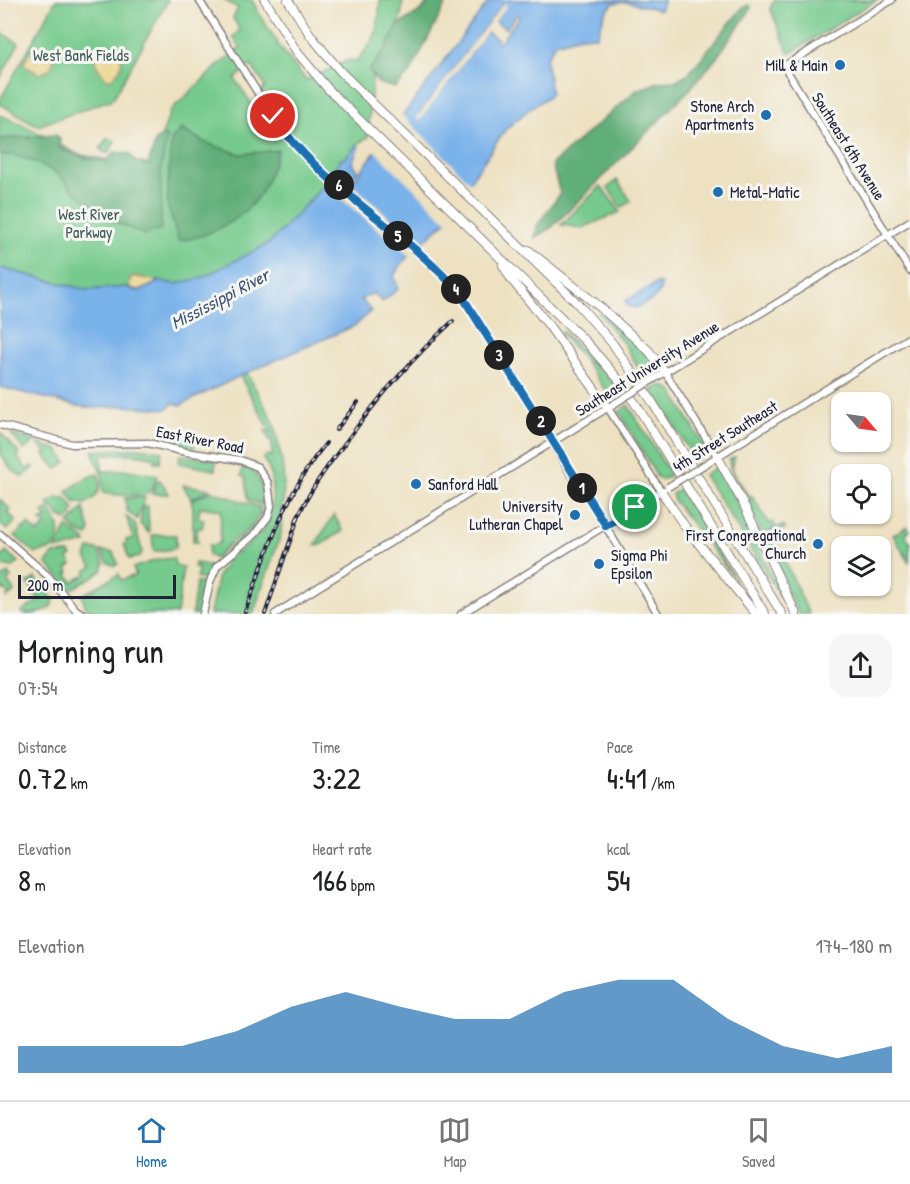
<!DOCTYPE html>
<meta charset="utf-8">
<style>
:root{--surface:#fff;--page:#f6f6f6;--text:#202124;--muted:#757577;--line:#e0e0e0;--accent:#1f6fb2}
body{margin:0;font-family:"Patrick Hand",sans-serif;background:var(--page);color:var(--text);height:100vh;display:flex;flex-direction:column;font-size:22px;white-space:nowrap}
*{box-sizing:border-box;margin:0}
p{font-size:20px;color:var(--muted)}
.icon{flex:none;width:33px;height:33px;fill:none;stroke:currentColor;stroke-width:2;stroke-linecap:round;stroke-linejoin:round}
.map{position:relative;height:614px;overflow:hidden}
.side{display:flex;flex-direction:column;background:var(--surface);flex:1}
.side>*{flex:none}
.needle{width:39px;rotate:119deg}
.tools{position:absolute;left:831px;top:392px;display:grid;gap:12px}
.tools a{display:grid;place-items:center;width:60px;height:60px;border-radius:12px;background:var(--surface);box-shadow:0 2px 4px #0004;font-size:30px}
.scale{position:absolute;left:18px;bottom:15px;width:158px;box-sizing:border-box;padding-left:6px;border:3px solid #22223b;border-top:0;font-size:16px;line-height:21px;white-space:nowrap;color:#22223b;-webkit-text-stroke:4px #f6f6f2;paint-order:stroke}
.pin{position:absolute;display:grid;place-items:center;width:51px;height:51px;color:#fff;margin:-26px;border:3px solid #fff;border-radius:50%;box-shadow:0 2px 6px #0007}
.km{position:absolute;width:30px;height:30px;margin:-15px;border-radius:50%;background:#222;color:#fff;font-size:16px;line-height:30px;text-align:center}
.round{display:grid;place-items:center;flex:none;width:63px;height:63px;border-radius:18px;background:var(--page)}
.headline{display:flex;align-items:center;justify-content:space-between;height:102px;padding:0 18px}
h1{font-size:33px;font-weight:600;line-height:45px}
.metrics{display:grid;grid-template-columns:repeat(3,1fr);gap:9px;height:102px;padding:6px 18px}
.metrics div{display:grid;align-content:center}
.metrics b{font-size:30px;font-weight:600}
.metrics small{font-size:16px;font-weight:400}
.metrics p{font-size:16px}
.chart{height:168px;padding:12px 18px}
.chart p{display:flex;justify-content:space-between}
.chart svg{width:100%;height:108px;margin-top:6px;fill:var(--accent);opacity:.7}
.menu{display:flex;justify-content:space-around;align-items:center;height:84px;border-top:2px solid var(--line);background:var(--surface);font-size:16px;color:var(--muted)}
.menu a{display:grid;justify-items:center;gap:3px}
.menu .on{color:var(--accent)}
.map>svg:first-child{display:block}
</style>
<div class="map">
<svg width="910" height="614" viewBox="0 0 910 614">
<rect width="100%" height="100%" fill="#f6f6f2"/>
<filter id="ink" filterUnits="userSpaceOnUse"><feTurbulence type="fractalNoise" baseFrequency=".0167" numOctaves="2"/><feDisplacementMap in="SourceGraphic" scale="12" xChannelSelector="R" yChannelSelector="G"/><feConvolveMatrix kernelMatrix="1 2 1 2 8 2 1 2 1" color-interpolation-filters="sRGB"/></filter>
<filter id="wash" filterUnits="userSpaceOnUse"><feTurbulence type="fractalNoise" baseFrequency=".008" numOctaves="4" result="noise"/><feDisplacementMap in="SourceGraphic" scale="24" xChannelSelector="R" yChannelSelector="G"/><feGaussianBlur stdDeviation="1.35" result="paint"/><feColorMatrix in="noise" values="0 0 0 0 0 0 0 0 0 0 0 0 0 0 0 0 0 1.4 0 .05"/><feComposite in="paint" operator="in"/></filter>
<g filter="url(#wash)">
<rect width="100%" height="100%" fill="#ede1c1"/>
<path fill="#77ca8d" stroke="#4c7664" stroke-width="1.5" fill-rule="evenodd" d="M56,0H168L113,99L38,126L0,104V100Z
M224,0H252L265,24L278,43L277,44L306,80L349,60L356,61C378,38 378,30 380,0H403L401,16L389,49L375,67L372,80L368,137L357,144L326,183L270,243L201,278L176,284L159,281L147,288L131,290L127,287L87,290L0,268V115L24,125L77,154L150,168L171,110L222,62L240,48L233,37L240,30L233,18L238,8ZM251,65L265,86L253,106L235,79Z
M775,0H877L789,54L771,10V6Z
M0,32L19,43L0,78Z
M107,138L115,141L109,153H105L100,149Z
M617,180L631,201L621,208L608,188Z
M601,186L620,212L582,228L561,225Z
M602,311L654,361L656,368L643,376L625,345L599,313Z
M562,331L602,370L619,391L612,395L608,394L583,358L560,333Z
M247,373L274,423L282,461L284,481L281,534L253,614H210L218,575L226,564L225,562C253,540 276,529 272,489C271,476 271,469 263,459H265L266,455L272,456V440H269L265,430L271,432L240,376Z
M660,385L668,388L672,391L706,449L705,454L695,460L652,390Z
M628,405L671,475L661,480L657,477L619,412Z
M0,432L20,454L17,456L27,470L32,466L34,468L23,477L11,469L0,453Z
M196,433L194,448H187L170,443L171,439Z
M11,434L35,441L24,450Z
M37,443L58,450L66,462L57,469L44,455L46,452Z
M136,448L162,451L160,462H155V458C137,453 120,453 102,455V471L129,470L157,475C156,480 153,489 148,493C143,497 110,495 103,493L102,475L92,451Z
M180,455L216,460L215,470L179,463Z
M735,457L731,468L748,496L751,495L769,524L773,522L776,527L768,531L769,533L783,525L785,528L777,535L778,546L809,614H798L762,533L731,470L729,460Z
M717,466L734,495L784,602L704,475Z
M243,467C263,471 261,488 262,505L248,500L245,477L241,476Z
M98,474C103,489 97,499 84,504L74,502L67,491L86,478Z
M158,480H160L169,494H152Z
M263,480C279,519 251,532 225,554C236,537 261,531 264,508C265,499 262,489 263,480Z
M183,485L210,489H211L191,499Z
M680,489L735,579L674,501L672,494Z
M212,491L261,508L259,512L261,513L251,527L229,544L216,559L208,555L209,545H216L220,542L221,510L200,507L198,518L204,519L202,528H198L196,539L198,542H193V507L191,500Z
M58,496L62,500L65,497L74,509L72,515L68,520L60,517L48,504Z
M144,497L145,498L137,519L127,511L125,498Z
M0,499L10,509L7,512L16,521L7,530L0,524Z
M148,506V509L149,533L140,524L143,507Z
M84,508L90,531L88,536L78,532L69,524Z
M48,509C60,523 64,533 53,549L35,553L15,536L28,524L38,533L46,525L41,521L47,518L43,513Z
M334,515L343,531L319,546L315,545Z
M126,516L135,524L142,552L140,556L129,559L124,544L127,543L126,540L133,538Z
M907,526L910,531L905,534L910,543L909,562L893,535Z
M67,527L85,540L86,543L66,548L56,549Z
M152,535H176V548L154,552Z
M89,549L98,550L104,563L102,571L74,588L69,589L46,563L54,554L70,553L72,556L68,558L72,565L67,568L69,572L67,574L73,582L87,574L86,571L92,567L86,557Z
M101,551L113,552L118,564L114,566L107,562Z
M6,552L19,562L13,567L0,565V560Z
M173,558L176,566L183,567L177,614H101L86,608L82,595L119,574L121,580L136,575L133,568L156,560Z
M195,563L203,564L210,567L206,580L197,578L198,568H194Z
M8,573L11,578L7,581L15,592L7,598L8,594L4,589L2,590L0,580Z
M35,578L54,600C50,614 35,614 22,614L21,612L39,600L28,583Z
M196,583H205L199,594L200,614H192Z"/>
<path fill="#61ae78" stroke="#42685a" stroke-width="1.5" d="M430,0H448L410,73L395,88L378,83L369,70L385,50L397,26L423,9Z
M749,5L751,9L715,60L688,91L588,192L551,228L535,238L538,224L560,194L552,164L637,90L659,82L675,81L689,73L742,8Z
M181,129L206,143L240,154L278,150C274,162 270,174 265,185C249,217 213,236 179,241L167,205L171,140Z
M55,135L60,138L59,148L86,158L106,161L115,152L130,154L135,161L148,165L156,139L165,135L167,138L161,169V229L145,235L116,222L98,210L76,193L58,174L38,163L13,155H0V139Z"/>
<path fill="#eeda9e" stroke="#887e6c" stroke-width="1.5" d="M41,46L50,50L54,61L50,69L40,74L25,66L24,62L32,50Z
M106,47L117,51C126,62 121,69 112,79H107C96,69 88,54 106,47Z
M133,276L159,281C149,287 140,293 129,288L130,279Z"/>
<path fill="#7ab2ea" stroke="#4e6a92" stroke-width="1.5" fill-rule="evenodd" d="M490,0H664L660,10L628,2L614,3L605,13L597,36H580L555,43L546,59L551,93L549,96L528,110L505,130L471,180L451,217L410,253L394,275L398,289L382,302L373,293L361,299L371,311L356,325L240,376L181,405L173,403L167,409L124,406L94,408L77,406L0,387V268L87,290L127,287L136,291L147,288L159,281L176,284L201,278L270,243L326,183L341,159L345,158L357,144L359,146L352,163L358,170L346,186L348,188ZM503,4L506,6L495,21L506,29L517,14L520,16L499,44L496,42L498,39L487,32L420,119L418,120L417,117Z
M657,283L661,284C662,298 647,302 636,308L627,306L625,301Z"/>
<path fill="#ede1c1" d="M503,4H506L507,6L420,120H417V117Z
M400,113L472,184L449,223L373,149Z
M331,168L360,191L422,247L411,257L322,183Z"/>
</g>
<g filter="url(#ink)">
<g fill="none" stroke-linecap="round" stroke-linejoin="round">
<defs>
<path id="secondary" d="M199,0L268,109L292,142L319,168L438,270L465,300L549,435L569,471L590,500L658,614
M892,0L784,66L910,271
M665,372L717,456
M654,379L910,221
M608,408L661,491
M0,425L72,444L148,443L186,452L240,460L258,467L268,483L271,506L268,517L254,535L217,566L210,582L203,614
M707,463L910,337
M0,534L48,576L76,610L83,614
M275,614L617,402
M461,614L663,490"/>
<path id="highway" d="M265,0L297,52L328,89L587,343L619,380L639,409L765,614
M288,0L311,36L341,72L577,303L613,344L651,400L782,614
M528,250L600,307L649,351L665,372
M503,265L511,279L547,323L608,408
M717,456L743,503L796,614
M661,491L686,528L756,614"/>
</defs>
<use href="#secondary" stroke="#88827e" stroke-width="9"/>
<use href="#highway" stroke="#88827e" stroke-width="10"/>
<use href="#secondary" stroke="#fff" stroke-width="6"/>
<use href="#highway" stroke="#fff" stroke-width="8"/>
<defs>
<path id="rail" d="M336,430L358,402
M296,521C309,491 326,468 345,443C378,398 412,358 453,321
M245,612C268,551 284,494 326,443
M265,614L299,515"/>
</defs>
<use href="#rail" stroke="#22223b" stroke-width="4"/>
<use href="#rail" stroke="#f6f6f2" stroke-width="1.5" stroke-dasharray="4.5" stroke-linecap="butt"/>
<defs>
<path id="secondary-bridge" d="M617,402L654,379
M668,487L707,463"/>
</defs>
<use href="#secondary-bridge" stroke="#88827e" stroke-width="9" stroke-linecap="butt"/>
<use href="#secondary-bridge" stroke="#fff" stroke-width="6"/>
</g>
</g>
<g fill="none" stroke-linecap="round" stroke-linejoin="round" filter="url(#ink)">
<defs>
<path id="route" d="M273,116C322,189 406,229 462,296L606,526L635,507"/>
</defs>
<use href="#route" stroke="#fff" stroke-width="12"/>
<use href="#route" stroke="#1f6fb2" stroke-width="8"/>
</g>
<g fill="#1f6fb2" stroke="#f6f6f2" stroke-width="2">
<circle cx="840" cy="65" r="6"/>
<circle cx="766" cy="115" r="6"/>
<circle cx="718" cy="192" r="6"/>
<circle cx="416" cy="484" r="6"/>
<circle cx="575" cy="515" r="6"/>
<circle cx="818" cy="544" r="6"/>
<circle cx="599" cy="564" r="6"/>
</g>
<g text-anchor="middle" stroke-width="6" stroke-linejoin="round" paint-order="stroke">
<g font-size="16" fill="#405d58" stroke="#f6f6f2">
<text x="81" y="61">West Bank Fields</text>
<text x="89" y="220">West River<tspan x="89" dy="18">Parkway</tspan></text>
</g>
<g font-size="16" fill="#22223b" stroke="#f6f6f2" text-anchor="end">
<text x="828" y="71">Mill &amp; Main</text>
<text x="754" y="112">Stone Arch<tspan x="754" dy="18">Apartments</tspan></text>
<text x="730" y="198" text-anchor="start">Metal-Matic</text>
<text x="428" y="490" text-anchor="start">Sanford Hall</text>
<text x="563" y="512">University<tspan x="563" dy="18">Lutheran Chapel</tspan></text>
<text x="806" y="541">First Congregational<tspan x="806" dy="18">Church</tspan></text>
<text x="611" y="561" text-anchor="start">Sigma Phi<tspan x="611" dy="18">Epsilon</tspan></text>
</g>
<g font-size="16" fill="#22223b" stroke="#f6f6f2">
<text transform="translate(849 146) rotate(58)" y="6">Southeast 6th Avenue</text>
<text transform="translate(647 368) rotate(-32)" y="6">Southeast University Avenue</text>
<text transform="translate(725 436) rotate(-32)" y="6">4th Street Southeast</text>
<text transform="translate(200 439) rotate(11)" y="6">East River Road</text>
</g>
<g font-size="18" font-style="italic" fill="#415478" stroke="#f6f6f2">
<text transform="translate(220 299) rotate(-28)" y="6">Mississippi River</text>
</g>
</g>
</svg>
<div class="tools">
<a><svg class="needle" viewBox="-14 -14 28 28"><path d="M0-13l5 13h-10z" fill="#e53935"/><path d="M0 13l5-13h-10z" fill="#757577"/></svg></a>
<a><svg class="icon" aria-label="locate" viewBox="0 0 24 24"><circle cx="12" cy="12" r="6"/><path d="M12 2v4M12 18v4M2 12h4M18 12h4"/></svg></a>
<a><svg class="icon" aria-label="layers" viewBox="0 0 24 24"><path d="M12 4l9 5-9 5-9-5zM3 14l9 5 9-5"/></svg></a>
</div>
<div class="scale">200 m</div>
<div class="pin" style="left:635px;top:507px;background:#1e9e55"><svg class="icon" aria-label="arrive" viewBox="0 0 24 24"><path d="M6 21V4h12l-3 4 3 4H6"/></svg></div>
<div class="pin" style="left:273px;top:116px;background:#d93025"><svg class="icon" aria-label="check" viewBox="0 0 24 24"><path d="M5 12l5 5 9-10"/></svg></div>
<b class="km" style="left:582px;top:488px">1</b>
<b class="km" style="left:541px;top:421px">2</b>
<b class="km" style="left:499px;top:355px">3</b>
<b class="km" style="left:456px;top:289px">4</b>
<b class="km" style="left:398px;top:236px">5</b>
<b class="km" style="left:339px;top:185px">6</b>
</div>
<section class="side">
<div class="headline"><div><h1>Morning run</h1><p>07:54</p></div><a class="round"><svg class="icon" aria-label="share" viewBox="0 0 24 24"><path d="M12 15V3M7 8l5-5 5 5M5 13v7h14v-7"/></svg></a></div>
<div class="metrics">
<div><p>Distance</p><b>0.72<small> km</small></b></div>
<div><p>Time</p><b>3:22</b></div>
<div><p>Pace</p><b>4:41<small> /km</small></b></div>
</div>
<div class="metrics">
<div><p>Elevation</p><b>8<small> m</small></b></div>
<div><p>Heart rate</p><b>166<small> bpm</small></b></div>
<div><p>kcal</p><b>54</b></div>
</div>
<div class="chart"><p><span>Elevation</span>174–180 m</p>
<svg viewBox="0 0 160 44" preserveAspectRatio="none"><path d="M0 44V33L10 33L20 33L30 33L40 27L50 17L60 11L70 17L80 22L90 22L100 11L110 6L120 6L130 22L140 33L150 38L160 33V44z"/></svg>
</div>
</section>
<nav class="menu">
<a class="on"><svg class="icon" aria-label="home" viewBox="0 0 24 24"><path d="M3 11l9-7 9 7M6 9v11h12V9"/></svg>Home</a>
<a><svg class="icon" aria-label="map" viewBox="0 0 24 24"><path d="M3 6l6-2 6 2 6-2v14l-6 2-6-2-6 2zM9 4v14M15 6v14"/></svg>Map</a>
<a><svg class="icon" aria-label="saved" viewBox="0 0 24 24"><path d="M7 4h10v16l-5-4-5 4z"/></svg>Saved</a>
</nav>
